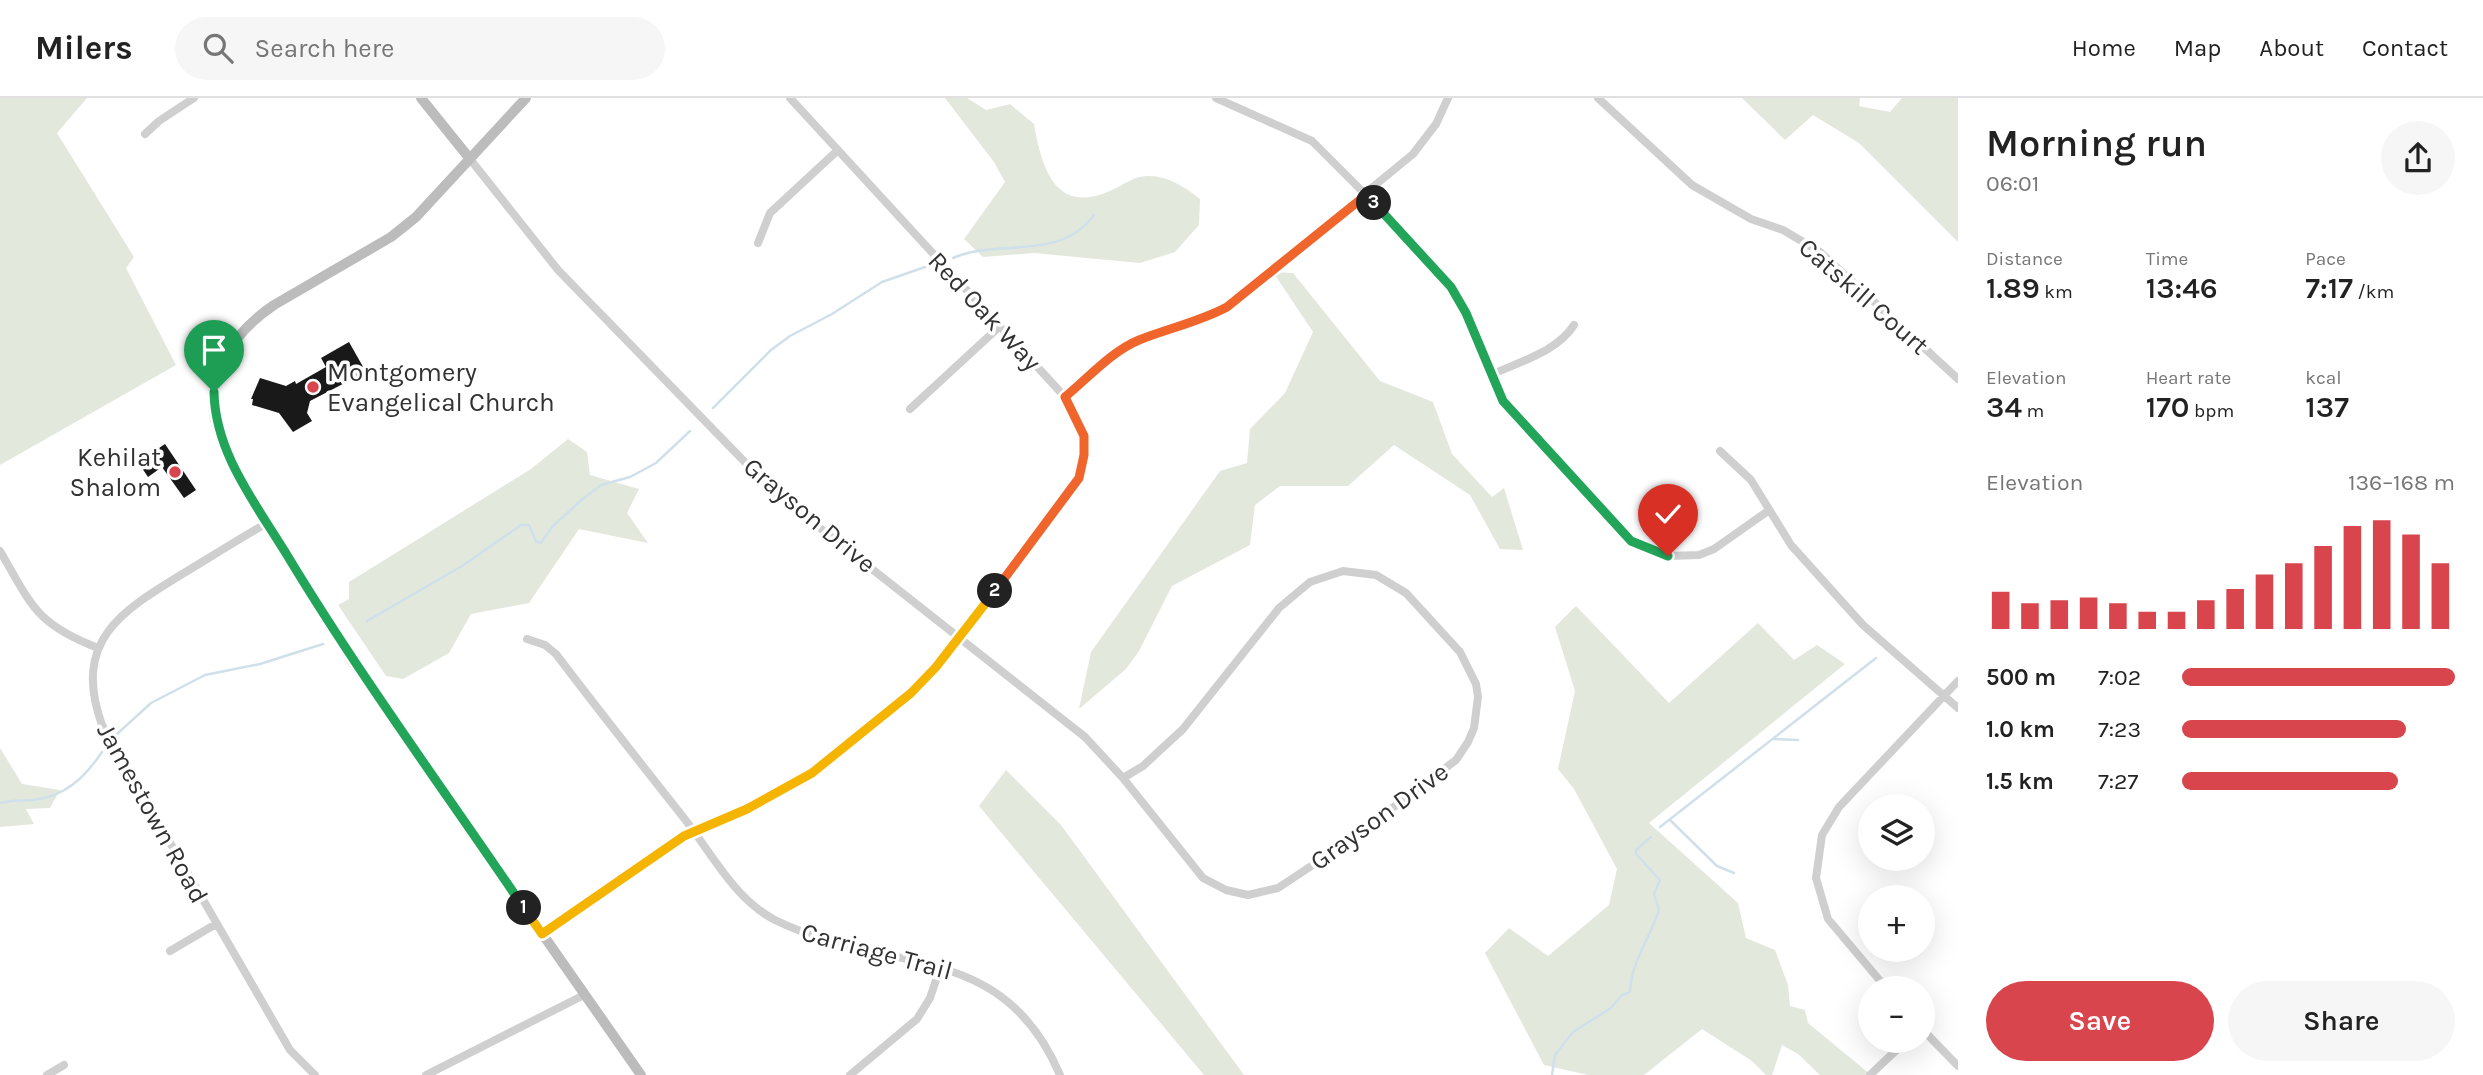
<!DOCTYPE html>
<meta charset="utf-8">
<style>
:root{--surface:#fff;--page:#f6f6f6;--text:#222;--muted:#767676;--line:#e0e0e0;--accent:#d9454d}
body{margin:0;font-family:Karla,sans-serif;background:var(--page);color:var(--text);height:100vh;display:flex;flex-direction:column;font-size:26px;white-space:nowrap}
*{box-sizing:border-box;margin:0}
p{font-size:23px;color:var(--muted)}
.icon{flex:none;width:38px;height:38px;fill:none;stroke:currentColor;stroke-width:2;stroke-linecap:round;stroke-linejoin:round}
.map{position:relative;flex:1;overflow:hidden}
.side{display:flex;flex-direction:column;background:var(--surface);width:525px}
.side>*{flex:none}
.fabs{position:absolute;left:1858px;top:696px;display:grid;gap:14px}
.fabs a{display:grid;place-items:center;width:77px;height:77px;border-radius:50%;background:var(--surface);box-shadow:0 7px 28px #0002;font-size:35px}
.pin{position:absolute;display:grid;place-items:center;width:60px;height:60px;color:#fff;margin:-72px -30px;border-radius:50% 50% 50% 0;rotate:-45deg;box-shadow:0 0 7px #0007}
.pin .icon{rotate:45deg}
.km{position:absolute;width:35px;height:35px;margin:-18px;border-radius:50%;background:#222;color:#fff;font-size:19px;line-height:35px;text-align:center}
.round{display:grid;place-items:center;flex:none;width:74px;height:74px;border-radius:37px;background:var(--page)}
.overview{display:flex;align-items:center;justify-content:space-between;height:119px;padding:0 28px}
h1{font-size:38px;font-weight:600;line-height:52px}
.stats{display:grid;grid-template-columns:repeat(3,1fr);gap:10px;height:119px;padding:7px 28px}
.stats div{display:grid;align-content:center}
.stats b{font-size:30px;font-weight:600}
.stats small{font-size:19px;font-weight:400}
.stats p{font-size:19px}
.chart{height:196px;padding:14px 28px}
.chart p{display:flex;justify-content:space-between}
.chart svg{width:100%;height:126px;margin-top:7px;stroke:var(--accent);stroke-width:6}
.action{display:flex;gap:14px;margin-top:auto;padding:14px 28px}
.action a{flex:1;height:80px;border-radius:42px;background:var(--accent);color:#fff;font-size:28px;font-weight:600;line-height:80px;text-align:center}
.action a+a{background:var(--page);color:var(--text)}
ul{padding:0 28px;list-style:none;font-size:23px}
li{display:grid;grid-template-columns:112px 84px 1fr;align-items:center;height:52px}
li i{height:18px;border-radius:9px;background:var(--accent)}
header{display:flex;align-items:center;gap:42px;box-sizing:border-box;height:98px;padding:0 35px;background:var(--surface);border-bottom:2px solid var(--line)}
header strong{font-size:33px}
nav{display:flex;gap:38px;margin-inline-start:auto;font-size:24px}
.search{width:490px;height:63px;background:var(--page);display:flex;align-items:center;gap:18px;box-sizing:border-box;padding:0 24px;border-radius:38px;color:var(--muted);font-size:26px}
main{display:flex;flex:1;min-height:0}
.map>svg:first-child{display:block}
</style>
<header>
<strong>Milers</strong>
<div class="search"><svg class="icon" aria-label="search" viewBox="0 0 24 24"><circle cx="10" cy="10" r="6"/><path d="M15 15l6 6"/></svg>Search here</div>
<nav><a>Home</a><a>Map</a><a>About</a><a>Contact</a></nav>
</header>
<main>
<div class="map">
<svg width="1958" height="977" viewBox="0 0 1958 977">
<rect width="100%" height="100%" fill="#fff"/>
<path fill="#e2e8dc" d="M0,0H87L57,35L134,159L126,170L176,267L0,367Z
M945,0H967L986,12L1010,6L1034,26C1042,72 1056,118 1112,92C1124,87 1134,78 1147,78C1167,77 1185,89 1200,101L1199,127L1175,154L1140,165L1034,155L983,159L964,141L1005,84L994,64Z
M1742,0H1860L1859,8L1890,14L1902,0H1958V144L1859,45L1813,17L1785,42Z
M1273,174L1293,175L1380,283L1433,304L1452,356L1492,399L1504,390L1523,452L1500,451L1470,397L1394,347L1348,388H1280L1255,407L1250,447L1172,488L1139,553L1126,571L1079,611L1091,554L1220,373L1247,365L1250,331L1285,295L1313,234Z
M568,341L587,354L590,377L639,391L627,415L648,445L579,431L529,505L471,516L449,555L403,581L386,578L338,507L349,501V484L531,371Z
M1576,508L1669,605L1758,525L1794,562L1817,547L1845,566L1649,725L1738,805L1746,840L1775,852L1788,887L1790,908L1805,912L1808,925L1871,977H1820L1798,956L1782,947L1772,977H1766L1752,963L1702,931L1644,977H1588L1544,967L1485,855L1509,830L1548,858L1609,807L1617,771L1574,691L1558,671L1575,593L1555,529Z
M0,650L22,686L60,692L50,710L26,711L34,726L0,729Z
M1006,672L1061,727L1244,977H1204L979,708Z"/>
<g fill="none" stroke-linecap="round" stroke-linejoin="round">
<path stroke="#d0e0eb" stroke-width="2.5" d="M953,160C999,140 1060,164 1094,117
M713,310L771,252L790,238L832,216L882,184L925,169
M367,523L462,468L521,427H529L536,443L541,445L552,429L579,404L601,387L630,379L656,365L690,333
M117,636L151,605L205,577L260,566L323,546
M1774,641L1798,642
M0,705C11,702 21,703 33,702C65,699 85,679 102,654
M1670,722L1717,768L1734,775
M1660,729L1876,560
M1552,977L1555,957L1573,934L1611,910L1622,897L1630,894C1631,864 1650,840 1659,812L1654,796L1660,782L1636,756V752L1651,739"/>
</g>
<path fill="#191919" d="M349,244L366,274L310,303L307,315L312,323L293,334L279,315L252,307L253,301H251L260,280L286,288L295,283L296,286L326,269L321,260Z
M165,346L196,392L184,400L162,369L148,379L138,364Z"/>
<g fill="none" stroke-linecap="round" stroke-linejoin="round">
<path stroke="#cfcfcf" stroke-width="8" d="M1216,0L1312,43L1366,97L1451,189L1466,215L1503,303L1631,443L1668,458L1699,457L1714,451L1768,413
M1598,0L1692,87L1751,121L1783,132L1820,154L1958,281
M145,36L159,23L194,0
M470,61L558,172L773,393L1085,639L1123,680
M758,145L770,115L838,52
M1491,277C1518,264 1557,254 1574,227
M1065,299C1088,280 1112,253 1139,242C1169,230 1199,224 1227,209L1413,56L1436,26L1448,0
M910,311L999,229
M1720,353L1751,382L1791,447L1863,527L1958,610
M267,425C239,441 212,458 184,475C120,514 72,543 102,627L290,952L315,977
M0,453C32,508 36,526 98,550
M1343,473L1376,477L1406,495L1460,554L1476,586L1478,599L1474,630L1468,644L1456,662L1346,745L1278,790L1248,797L1226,792L1203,780L1123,680L1143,668L1183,631L1279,510L1310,484Z
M527,541L545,547L556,556C599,613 643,668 687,724C713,758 736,802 775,822C886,877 1002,840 1060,977
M543,836L684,738L747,711L812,675L911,595L936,569L1076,388L1084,357V338L1065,299L790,0
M170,853L216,826
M1887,891L1828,821L1816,780L1822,737L1839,709L1958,583
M1923,932L1958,968
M47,977L64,967
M426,977L584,897
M850,977L917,921L930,900L940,870
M1870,977L1906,943"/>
<path stroke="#bcbcbc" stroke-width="10" d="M421,0L470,61
M526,0L416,119L391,139L274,207C232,235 200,283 219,335C222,345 228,355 232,365L351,562L641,977"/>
</g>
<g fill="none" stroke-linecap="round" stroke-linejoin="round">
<defs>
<path id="split-1" d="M214,294C215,355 256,406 287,457C360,578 444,692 524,810"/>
<path id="split-2" d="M524,810L542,836L684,738L747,711L812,675L911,595L936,569L995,493"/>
<path id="split-3" d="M995,493L1079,380L1084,357V338L1065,299C1088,280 1112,253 1139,242C1169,230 1199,224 1227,209L1366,97L1374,105"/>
<path id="split-4" d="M1374,105L1451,189L1466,215L1503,303L1631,443L1668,458"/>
</defs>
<use href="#split-1" stroke="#fff" stroke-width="14"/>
<use href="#split-2" stroke="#fff" stroke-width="14"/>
<use href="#split-3" stroke="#fff" stroke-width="14"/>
<use href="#split-4" stroke="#fff" stroke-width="14"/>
<use href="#split-1" stroke="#22a559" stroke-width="9"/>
<use href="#split-2" stroke="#f5b400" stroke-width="9"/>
<use href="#split-3" stroke="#f0652b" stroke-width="9"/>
<use href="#split-4" stroke="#22a559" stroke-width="9"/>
</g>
<g fill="#d9454d" stroke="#fff" stroke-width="2.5">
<circle cx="313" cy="289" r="7"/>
<circle cx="175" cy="374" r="7"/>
</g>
<g text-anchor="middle" stroke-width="7" stroke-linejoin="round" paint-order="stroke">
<g font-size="26" fill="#323232" stroke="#fff">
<text transform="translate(1864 198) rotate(41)" y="9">Catskill Court</text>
<text transform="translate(985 213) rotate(47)" y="9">Red Oak Way</text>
<text transform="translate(810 417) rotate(40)" y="9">Grayson Drive</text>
<text transform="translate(153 715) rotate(61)" y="9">Jamestown Road</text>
<text transform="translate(1379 718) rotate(-36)" y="9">Grayson Drive</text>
<text transform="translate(877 853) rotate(15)" y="9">Carriage Trail</text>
</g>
<g font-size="26" fill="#323232" stroke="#fff" text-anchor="start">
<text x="327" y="283">Montgomery<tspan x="327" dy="30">Evangelical Church</tspan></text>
<text x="161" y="368" text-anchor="end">Kehilat<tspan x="161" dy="30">Shalom</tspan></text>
</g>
</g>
</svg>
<div class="fabs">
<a><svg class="icon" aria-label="layers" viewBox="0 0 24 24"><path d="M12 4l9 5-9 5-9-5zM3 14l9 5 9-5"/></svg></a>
<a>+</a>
<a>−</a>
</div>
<div class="pin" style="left:214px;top:294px;background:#1e9e55"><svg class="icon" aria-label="arrive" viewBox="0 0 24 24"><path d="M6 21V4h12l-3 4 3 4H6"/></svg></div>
<div class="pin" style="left:1668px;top:458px;background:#d93025"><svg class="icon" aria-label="check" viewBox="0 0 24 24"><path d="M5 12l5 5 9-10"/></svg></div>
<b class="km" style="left:524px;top:810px">1</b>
<b class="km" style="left:995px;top:493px">2</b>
<b class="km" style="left:1374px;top:105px">3</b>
</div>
<section class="side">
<div class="overview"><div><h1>Morning run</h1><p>06:01</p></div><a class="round"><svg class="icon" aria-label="share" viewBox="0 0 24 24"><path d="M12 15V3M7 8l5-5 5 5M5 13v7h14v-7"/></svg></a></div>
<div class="stats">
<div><p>Distance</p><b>1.89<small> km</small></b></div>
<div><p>Time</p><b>13:46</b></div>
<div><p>Pace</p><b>7:17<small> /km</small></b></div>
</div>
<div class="stats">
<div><p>Elevation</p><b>34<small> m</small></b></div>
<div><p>Heart rate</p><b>170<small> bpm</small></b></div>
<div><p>kcal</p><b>137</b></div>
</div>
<div class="chart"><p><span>Elevation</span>136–168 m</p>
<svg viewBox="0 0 160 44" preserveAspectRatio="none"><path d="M5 44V31M15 44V35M25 44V34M35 44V33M45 44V35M55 44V38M65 44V38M75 44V34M85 44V30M95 44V25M105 44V21M115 44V15M125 44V8M135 44V6M145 44V11M155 44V21"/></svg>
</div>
<ul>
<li><b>500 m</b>7:02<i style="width:100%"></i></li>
<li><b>1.0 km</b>7:23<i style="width:82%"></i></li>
<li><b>1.5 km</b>7:27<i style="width:79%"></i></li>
</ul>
<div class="action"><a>Save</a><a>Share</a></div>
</section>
</main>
